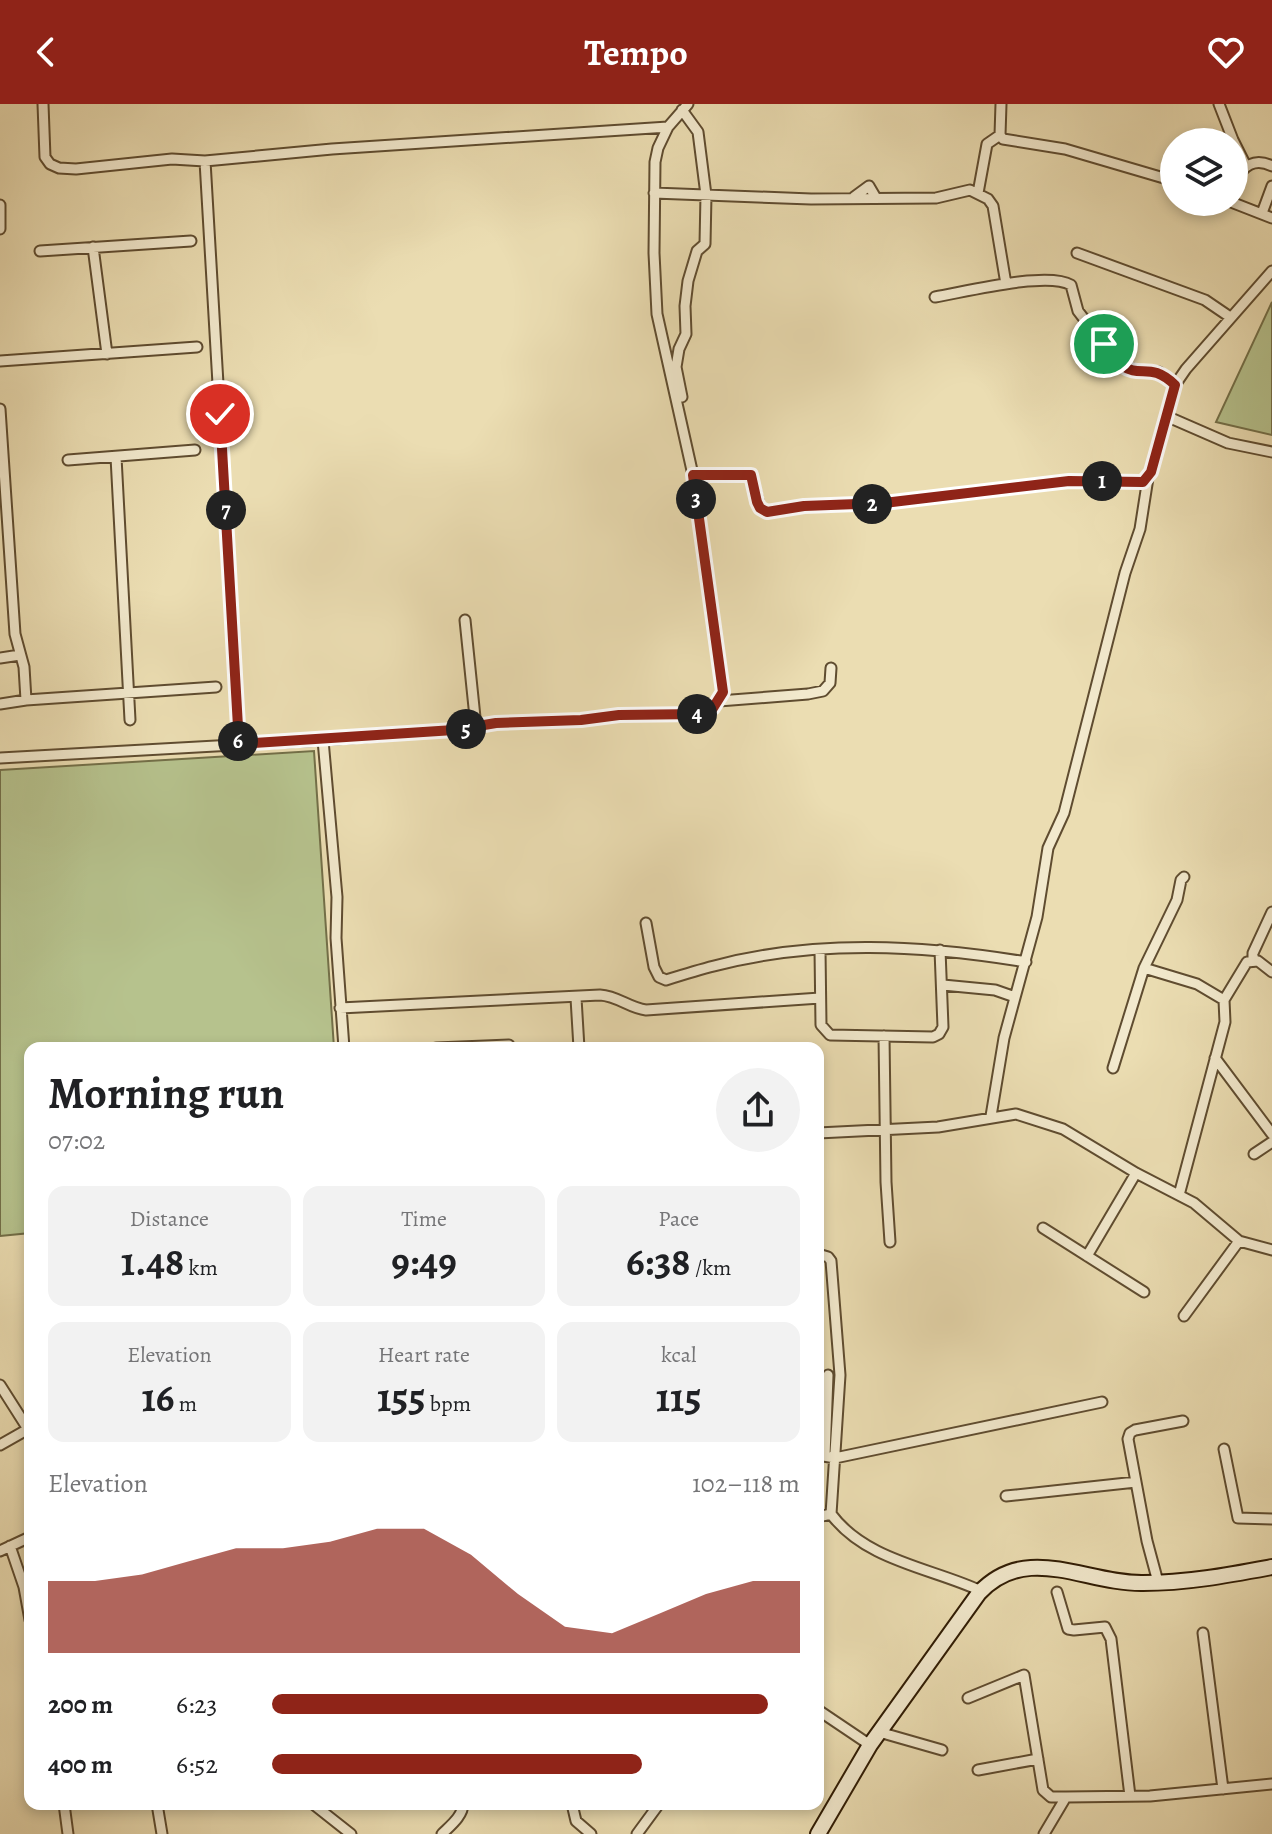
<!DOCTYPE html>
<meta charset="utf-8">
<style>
:root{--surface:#fff;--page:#f2f2f2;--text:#202124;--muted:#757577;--accent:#8f2418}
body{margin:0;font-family:Alegreya,serif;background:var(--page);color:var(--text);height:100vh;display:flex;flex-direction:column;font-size:30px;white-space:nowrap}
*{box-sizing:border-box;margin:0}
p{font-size:26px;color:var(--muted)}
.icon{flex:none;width:44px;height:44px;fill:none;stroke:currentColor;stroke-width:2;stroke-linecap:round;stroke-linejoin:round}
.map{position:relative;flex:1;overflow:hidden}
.sheet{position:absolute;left:24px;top:938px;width:800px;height:768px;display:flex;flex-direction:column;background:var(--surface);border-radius:16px;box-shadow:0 4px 12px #0003}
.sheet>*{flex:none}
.controls{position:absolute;left:1160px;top:24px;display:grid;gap:16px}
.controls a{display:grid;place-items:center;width:88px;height:88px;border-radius:50%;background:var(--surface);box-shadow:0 4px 12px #0003;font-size:40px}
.pin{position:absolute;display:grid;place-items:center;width:68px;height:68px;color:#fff;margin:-34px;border:4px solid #fff;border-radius:50%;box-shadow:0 2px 8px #0007}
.km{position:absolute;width:40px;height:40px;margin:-20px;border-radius:50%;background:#222;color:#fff;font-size:22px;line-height:40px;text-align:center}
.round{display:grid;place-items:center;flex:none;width:84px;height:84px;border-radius:42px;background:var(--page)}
.headline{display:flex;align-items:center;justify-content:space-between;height:136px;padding:0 24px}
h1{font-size:44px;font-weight:700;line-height:60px}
.figures{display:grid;grid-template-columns:repeat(3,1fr);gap:12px;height:136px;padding:8px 24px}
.figures div{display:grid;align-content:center;border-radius:16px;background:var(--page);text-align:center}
.figures b{font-size:40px;font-weight:700}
.figures small{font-size:22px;font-weight:400}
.figures p{font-size:22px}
.chart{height:224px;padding:16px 24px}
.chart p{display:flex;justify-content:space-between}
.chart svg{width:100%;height:144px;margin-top:8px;fill:var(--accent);opacity:.7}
ul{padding:0 24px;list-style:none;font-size:26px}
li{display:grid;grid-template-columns:128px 96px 1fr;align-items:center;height:60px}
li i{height:20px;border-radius:10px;background:var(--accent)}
header{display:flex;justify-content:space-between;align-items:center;height:104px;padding:0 24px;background:var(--accent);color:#fff;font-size:36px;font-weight:700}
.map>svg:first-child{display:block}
</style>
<header><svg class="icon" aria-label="back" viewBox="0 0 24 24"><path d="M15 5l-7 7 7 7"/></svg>Tempo<svg class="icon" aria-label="heart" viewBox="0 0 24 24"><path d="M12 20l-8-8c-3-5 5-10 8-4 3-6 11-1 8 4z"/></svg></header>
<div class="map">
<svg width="1272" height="1730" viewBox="0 0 1272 1730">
<rect width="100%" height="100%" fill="#ebddb2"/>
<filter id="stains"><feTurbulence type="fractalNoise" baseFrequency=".0025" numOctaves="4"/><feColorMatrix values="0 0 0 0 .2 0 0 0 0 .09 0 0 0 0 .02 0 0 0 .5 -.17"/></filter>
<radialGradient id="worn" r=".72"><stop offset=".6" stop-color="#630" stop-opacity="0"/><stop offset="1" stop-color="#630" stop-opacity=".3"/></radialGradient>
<path fill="#b6c28d" stroke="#736f48" stroke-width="2" d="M1272,198V331L1216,318Z
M314,647L334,944H30V1129L0,1132V666Z"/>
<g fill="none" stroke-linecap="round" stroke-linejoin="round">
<defs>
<path id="street" d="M43,0L45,53L50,60L59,64L76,65L172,55L205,57
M1001,0L1000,31L1003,35L1065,45L1174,77
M1219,0L1233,36L1246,62
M1234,77C1244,62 1254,53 1272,62
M654,89L811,95L936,94L970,86L988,95L993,102L1006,180
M978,89L987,40L1000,31
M854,93L869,82L876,94
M1231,98L1272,114
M0,101V125
M1262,109L1272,82
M93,143L107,250
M40,147L191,137
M1077,149L1205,196L1230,213
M1272,167L1186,265L1175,281L1166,312L1228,339L1272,348
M935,193C965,188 1047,167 1071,181L1078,207L1118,259L1135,266L1159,268L1175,281
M0,257L197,243
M682,293L676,263L679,245L686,230L685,202L688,177L697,147L705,140L706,91L698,28L682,6
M0,305L15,530L24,563L26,596L0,600
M116,353L130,616
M68,356L195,346
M693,371L747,370L752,374L760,404L767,408L804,402L884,399L1069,377L1143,378L1151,368L1166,312
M465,516L476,623
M0,554L20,551
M26,596L216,583
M719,597L808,590L823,587L830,579L831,564
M323,636L337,793L336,834L344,944
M239,640L205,57L332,45L668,23
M0,654L323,636L454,626L496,619L581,616L619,611L699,610L713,604L723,588L693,371L657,210L654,149L655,58L658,44L668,23L688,0
M646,819L654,863L659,873L666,876C682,871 698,866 714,862C816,835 923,841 1026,858
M820,846L821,921L830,931L933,933L939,930L943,923L940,846
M1253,856V849L1272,808
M1144,864L1197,880L1224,896
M943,881L995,886L1015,893
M576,894L579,944
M340,904L600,891C618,892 629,904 646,906L820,894
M884,932L886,1078L890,1138
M436,944L509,941
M1215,954L1272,1030
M1113,964L1144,864L1177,796L1181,776L1184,773
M991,1012L1004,934L1037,813L1048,744L1064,709L1125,469L1140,425L1148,374
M818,1029L938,1023L1016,1010L1063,1025L1136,1069L1194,1099L1239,1137L1272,1146
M1254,1050L1272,1038
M1179,1091L1225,918L1224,896L1247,858L1258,857L1272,868
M1043,1124L1144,1188
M818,1150L828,1153L831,1157L840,1271L831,1410C866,1457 932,1464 981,1487
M1087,1152L1136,1069
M1184,1212L1239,1137
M0,1281L28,1325
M0,1341L30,1324
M1224,1345L1238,1414L1272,1415
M818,1351L835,1354L1102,1298
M825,1352L828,1271
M1006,1392L1136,1378
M818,1413L831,1410
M10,1442L24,1483L30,1516
M0,1447L30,1433
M1158,1478L1147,1437L1128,1335L1130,1329L1135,1326L1183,1317
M1057,1488L1068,1525L1074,1526L1105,1523L1111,1535L1130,1692
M1203,1529L1223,1685
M968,1594L1024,1571L1043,1686L1051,1693H1066
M818,1606L870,1641
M879,1628L942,1646
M978,1666L1038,1655
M64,1700L68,1730
M157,1700L162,1730
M313,1700L351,1730
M572,1700L576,1717L591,1730
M442,1730C450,1722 463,1712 463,1700
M637,1730L659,1700
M1044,1730L1066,1693L1150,1692L1272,1680"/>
<path id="secondary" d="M818,1730L870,1641L979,1489C1027,1438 1085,1480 1143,1479C1187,1479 1229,1471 1272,1463"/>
</defs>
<use href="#street" stroke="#5f4c30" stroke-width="13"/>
<use href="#secondary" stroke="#301c04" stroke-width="18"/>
<use href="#street" stroke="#f2e9cd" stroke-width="9"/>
<use href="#secondary" stroke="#f2e9cd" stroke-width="14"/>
</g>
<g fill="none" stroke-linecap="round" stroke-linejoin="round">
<defs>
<path id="route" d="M220,310L239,640L454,626L496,619L581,616L619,611L699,610L713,604L723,588L693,371H751L757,398L760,404L767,408L804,402L884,399L1069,377L1143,378L1151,368L1175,281C1150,257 1141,275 1121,261C1114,256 1109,247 1104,240"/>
</defs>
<use href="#route" stroke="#fff" stroke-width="16"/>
<use href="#route" stroke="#8f2418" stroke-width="10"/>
</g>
<rect width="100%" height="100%" filter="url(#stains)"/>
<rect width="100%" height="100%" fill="url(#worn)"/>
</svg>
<div class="controls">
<a><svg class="icon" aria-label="layers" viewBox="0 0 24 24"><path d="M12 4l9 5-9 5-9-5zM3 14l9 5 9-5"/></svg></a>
</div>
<div class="pin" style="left:1104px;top:240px;background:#1e9e55"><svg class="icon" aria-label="arrive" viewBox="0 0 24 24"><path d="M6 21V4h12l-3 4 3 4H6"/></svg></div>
<div class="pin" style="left:220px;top:310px;background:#d93025"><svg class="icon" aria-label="check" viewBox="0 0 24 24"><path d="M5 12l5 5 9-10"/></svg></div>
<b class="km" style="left:1102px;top:377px">1</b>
<b class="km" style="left:872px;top:400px">2</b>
<b class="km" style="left:696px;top:395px">3</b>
<b class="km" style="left:697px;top:610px">4</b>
<b class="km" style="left:466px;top:625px">5</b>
<b class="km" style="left:238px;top:637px">6</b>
<b class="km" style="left:226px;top:406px">7</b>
<section class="sheet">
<div class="headline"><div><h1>Morning run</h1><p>07:02</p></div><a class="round"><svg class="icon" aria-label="share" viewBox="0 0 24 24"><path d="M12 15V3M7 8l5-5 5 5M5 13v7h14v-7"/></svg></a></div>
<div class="figures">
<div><p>Distance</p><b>1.48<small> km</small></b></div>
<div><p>Time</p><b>9:49</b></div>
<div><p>Pace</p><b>6:38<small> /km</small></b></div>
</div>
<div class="figures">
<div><p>Elevation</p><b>16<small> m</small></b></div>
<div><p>Heart rate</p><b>155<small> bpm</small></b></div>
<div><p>kcal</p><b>115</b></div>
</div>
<div class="chart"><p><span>Elevation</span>102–118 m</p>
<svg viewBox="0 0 160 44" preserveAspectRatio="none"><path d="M0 44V22L10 22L20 20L30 16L40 12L50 12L60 10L70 6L80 6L90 14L100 26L110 36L120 38L130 32L140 26L150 22L160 22V44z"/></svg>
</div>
<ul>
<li><b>200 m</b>6:23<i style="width:94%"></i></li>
<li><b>400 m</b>6:52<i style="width:70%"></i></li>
</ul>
</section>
</div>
